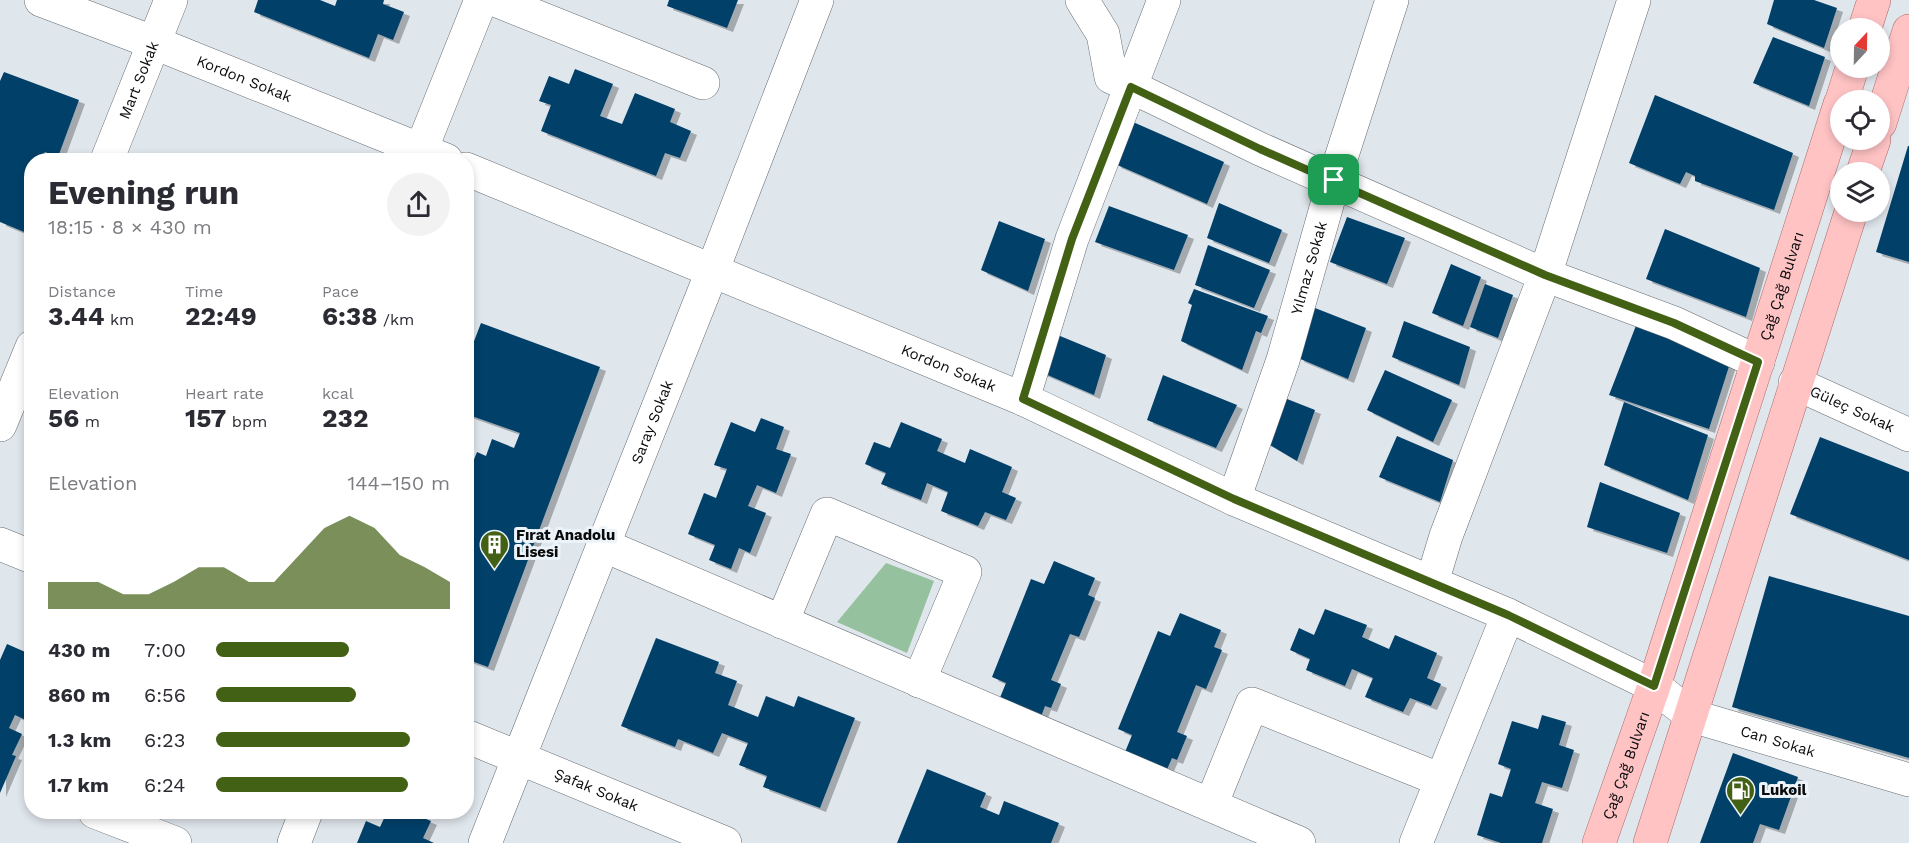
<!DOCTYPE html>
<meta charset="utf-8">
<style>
:root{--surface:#fff;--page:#f2f2f3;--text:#2b2b33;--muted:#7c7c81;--accent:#436115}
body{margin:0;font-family:"Work Sans",sans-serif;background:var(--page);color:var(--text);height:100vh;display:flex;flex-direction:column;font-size:22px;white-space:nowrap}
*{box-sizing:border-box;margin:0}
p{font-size:20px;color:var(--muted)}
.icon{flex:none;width:33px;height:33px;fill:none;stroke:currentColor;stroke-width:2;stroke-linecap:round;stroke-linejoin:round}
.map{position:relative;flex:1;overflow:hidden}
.side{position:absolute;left:24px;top:153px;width:450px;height:666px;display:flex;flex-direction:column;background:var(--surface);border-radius:24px;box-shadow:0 3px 9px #0003}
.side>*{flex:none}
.needle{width:39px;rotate:22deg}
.tools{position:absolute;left:1830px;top:18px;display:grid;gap:12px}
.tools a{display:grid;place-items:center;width:60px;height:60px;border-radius:50%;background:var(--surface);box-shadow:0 3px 9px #0003;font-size:30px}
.pin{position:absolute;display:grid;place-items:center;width:51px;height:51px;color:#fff;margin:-26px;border-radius:12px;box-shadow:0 3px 9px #0006}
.round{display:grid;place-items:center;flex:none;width:63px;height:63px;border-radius:32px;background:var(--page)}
.summary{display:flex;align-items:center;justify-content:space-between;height:102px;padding:0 24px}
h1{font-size:33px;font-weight:700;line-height:45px}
.figures{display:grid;grid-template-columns:repeat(3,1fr);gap:9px;height:102px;padding:6px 24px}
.figures div{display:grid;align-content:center}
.figures b{font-size:26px;font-weight:700}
.figures small{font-size:16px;font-weight:400}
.figures p{font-size:16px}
.chart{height:168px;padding:12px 24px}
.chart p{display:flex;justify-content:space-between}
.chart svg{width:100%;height:108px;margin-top:6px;fill:var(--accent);opacity:.7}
ul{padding:0 24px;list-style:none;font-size:20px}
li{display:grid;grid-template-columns:96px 72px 1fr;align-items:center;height:45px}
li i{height:15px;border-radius:8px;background:var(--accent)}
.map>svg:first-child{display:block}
</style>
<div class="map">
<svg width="1909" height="843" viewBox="0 0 1909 843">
<defs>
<filter id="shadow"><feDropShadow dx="6" dy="4" stdDeviation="0" flood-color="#0004"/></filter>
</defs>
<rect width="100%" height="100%" fill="#dfe6ec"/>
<path fill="#96c19e" d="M886,563L934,581L907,653L837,622Z"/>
<path fill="#063f69" filter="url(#shadow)" d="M258,0H320L335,6L337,0H384L383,4L404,12L393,40L378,34L369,58L254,12Z
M669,0H738L727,28L667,6Z
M1774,0H1814L1837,8L1824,48L1767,24Z
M1773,37L1825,57L1809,106L1753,83Z
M575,69L613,84L600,116L622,124L635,93L675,109L670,122L691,131L680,158L665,153L656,176L541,131L551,105L539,101L549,76L569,84Z
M4,72L79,100L58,157L45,152L41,160H32V226L29,234L0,222V81Z
M1655,95L1793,153L1774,210L1695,181V176L1686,172L1680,184L1629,163Z
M1133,122L1224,162L1207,204L1115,164Z
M1908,146H1909V262L1876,252Z
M1219,203L1282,230L1269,263L1207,238Z
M1109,206L1188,235L1174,270L1095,242Z
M1347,217L1405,238L1387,284L1330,262Z
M999,221L1045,239L1028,291L981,270Z
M1665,229L1760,268L1746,317L1646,279Z
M1208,245L1270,270L1254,308L1195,285Z
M1451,264L1481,277L1463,326L1432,313Z
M1485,284L1513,295L1498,338L1470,327Z
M1194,289L1268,316L1261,333L1256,331L1242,370L1181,341L1192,305L1188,303Z
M1315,308L1366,328L1348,379L1298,358Z
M1404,321L1470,347L1459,385L1392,357Z
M481,323L600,367L488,667L466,659V479L477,452L486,456L492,439L514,448L520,433L466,414V362Z
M1637,323L1732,357L1709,429L1609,395Z
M1048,331L1106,355L1094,395L1036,370Z
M1385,370L1452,400L1433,442L1367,410Z
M1163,375L1237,405L1216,448L1147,420Z
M1282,397L1315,410L1297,461L1265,442Z
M1624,402L1708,435L1688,500L1604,465Z
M761,418L784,427L776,449L791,454L776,493L757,485L748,506L766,513L750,553L739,548L731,569L709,560L715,545L688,534L704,493L716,498L727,469L714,465L731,422L755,432Z
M901,422L942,439L937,451L965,463L970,449L1012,467L1002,492L1016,498L1006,520L985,512L978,526L941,511L948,492L927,483L921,500L881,484L886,473L865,464L874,442L890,448Z
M1397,436L1453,460L1440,502L1379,477Z
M1820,437L1909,472V560L1790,514Z
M1600,482L1680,513L1667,553L1587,527Z
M1054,561L1095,578L1088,595L1095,598L1079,637L1070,634L1051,680L1061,684L1051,708L1045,706L1039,722L997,705L1006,683L992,677L1031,579L1044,584Z
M1769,576L1909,616V758L1732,707Z
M1325,609L1367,625L1362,637L1389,649L1395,635L1437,653L1427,678L1441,684L1431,706L1410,698L1403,712L1365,697L1373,678L1352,669L1345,686L1306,670L1310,659L1290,650L1299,628L1314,635Z
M1180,613L1221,630L1214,647L1222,650L1206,689L1196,685L1177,732L1187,736L1177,760L1172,758L1165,774L1123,757L1132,735L1118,729L1158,631L1170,636Z
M656,638L719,662L715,673L737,681L728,705L758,717L766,696L794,707L798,696L855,718L820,808L763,787L767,776L739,765L748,743L722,733L713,753L678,739L675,747L621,726Z
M7,644L32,655V718L30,722L15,715L9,728L22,734L12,755L16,756L0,793V660Z
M1542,715L1566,722L1559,745L1574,750L1562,788L1542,782L1535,803L1553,809L1542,843H1501L1477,835L1490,793L1502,797L1511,769L1498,764L1512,721L1538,729Z
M1733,753L1798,777L1779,830L1760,824L1753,843H1700Z
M927,769L986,793L980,807L999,815L1004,801L1059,823L1051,843H897Z
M387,812H409L431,821L423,838L434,843H357L366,821L380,827Z"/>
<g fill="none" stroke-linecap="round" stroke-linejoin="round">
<defs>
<g id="minor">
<path id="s1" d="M41,0L155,43L446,160"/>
<path d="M495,0L703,83"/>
<path d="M1082,0L1103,34L1111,77L1260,149L1545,275L1674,323L1758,362"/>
<path d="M421,150L481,0"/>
<path id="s2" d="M107,160L171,0"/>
<path id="s3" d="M466,169L1023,399L1234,499L1508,615L1654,686L1692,716L1909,780"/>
<path id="s4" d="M1795,383L1909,435"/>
<path d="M1023,399L1072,239L1164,0"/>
<path d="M0,425L32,347"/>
<path id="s5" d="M1234,499L1283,360L1334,180L1392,0"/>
<path d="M0,544L32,557"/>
<path d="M603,545L1299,843"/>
<path d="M1432,582L1446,536L1545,275L1634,0"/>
<path d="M782,622L827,514L965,572L919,681"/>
<path id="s6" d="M466,736L725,843"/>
<path d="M1211,805L1252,704L1441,780"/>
<path d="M95,812L175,843"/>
<path d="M294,843L306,812"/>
<path id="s7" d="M485,843L713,269L817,0"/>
<path d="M1416,843L1508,615"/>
</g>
<g id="major">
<path d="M1865,28L1874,0"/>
<path d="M1842,100L1852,68"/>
<path d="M1880,123L1909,31"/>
<path d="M1863,172L1874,140"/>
<path id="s8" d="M1599,843L1654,686L1840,104"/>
<path d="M1650,843L1851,212"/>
</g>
</defs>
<use href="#minor" stroke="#676d73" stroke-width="34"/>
<use href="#major" stroke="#a9696a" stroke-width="34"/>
<use href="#minor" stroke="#fff" stroke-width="33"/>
<use href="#major" stroke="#ffc3c4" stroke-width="33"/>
</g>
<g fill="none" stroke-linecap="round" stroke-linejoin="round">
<defs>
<path id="route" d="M1131,87L1260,149L1545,275L1674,323L1758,362L1654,686L1508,615L1234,499L1023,399L1072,239Z"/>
</defs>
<use href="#route" stroke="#fff" stroke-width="12"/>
<use href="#route" stroke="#436115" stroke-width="8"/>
</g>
<defs>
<symbol id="building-pin" viewBox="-11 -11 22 30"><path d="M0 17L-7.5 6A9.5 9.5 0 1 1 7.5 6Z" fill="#436115" stroke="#ecf3f9"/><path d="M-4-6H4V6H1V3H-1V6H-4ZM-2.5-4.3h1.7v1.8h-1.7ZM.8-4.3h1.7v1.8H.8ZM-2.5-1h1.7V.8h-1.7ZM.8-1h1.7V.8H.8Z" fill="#fff"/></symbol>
<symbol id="fuel-pin" viewBox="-11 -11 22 30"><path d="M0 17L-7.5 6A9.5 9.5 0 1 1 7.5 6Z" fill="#436115" stroke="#ecf3f9"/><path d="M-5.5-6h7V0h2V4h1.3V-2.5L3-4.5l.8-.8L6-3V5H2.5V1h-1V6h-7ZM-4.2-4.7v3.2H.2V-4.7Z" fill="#fff"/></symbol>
</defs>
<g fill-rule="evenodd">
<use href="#building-pin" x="478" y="528" width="33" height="45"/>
<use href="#fuel-pin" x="1724" y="774" width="33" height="45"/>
</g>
<g text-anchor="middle" stroke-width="6" stroke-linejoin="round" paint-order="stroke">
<g font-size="15" fill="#090b0d" stroke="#ecf3f9">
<text dy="5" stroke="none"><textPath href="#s1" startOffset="218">Kordon Sokak</textPath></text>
<text dy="5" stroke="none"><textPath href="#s2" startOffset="86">Mart Sokak</textPath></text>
<text dy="5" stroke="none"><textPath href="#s5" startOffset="243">Yılmaz Sokak</textPath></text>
<text dy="5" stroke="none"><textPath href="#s8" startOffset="586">Çağ Çağ Bulvarı</textPath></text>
<text dy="5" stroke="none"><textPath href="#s3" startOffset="522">Kordon Sokak</textPath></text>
<text dy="5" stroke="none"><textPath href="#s4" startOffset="63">Güleç Sokak</textPath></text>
<text dy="5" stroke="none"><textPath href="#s7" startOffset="453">Saray Sokak</textPath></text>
<text dy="5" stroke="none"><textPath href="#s3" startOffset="1434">Can Sokak</textPath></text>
<text dy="5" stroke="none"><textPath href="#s8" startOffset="82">Çağ Çağ Bulvarı</textPath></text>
<text dy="5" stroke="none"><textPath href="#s6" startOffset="141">Şafak Sokak</textPath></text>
</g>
<g font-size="15" font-weight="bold" fill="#090b0d" stroke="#ecf3f9" text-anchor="start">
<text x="516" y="540">Fırat Anadolu<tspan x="516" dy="17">Lisesi</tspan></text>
<text x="1761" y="795">Lukoil</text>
</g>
</g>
</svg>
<div class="tools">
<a><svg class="needle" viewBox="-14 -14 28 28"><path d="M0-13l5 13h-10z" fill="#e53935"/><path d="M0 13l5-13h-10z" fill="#7c7c81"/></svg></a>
<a><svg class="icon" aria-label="locate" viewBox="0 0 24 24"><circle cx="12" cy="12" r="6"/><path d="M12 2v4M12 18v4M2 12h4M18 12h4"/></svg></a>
<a><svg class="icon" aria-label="layers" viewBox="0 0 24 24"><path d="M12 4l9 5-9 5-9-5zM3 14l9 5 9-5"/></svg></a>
</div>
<div class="pin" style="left:1334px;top:180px;background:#1e9e55"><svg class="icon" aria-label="arrive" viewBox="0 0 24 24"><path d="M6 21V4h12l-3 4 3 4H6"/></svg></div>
<section class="side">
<div class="summary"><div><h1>Evening run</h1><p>18:15 · 8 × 430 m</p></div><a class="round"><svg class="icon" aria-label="share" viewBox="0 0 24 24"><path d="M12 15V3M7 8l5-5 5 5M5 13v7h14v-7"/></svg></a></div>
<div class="figures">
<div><p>Distance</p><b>3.44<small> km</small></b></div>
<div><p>Time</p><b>22:49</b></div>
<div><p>Pace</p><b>6:38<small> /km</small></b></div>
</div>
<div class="figures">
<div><p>Elevation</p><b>56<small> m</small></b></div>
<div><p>Heart rate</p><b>157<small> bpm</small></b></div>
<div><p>kcal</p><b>232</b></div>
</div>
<div class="chart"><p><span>Elevation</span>144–150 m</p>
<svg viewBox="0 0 160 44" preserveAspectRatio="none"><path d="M0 44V33L10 33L20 33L30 38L40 38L50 33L60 27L70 27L80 33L90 33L100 22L110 11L120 6L130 11L140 22L150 27L160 33V44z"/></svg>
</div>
<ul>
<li><b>430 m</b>7:00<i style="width:57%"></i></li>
<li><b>860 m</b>6:56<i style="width:60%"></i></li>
<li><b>1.3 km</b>6:23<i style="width:83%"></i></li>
<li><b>1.7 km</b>6:24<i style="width:82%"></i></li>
</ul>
</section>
</div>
